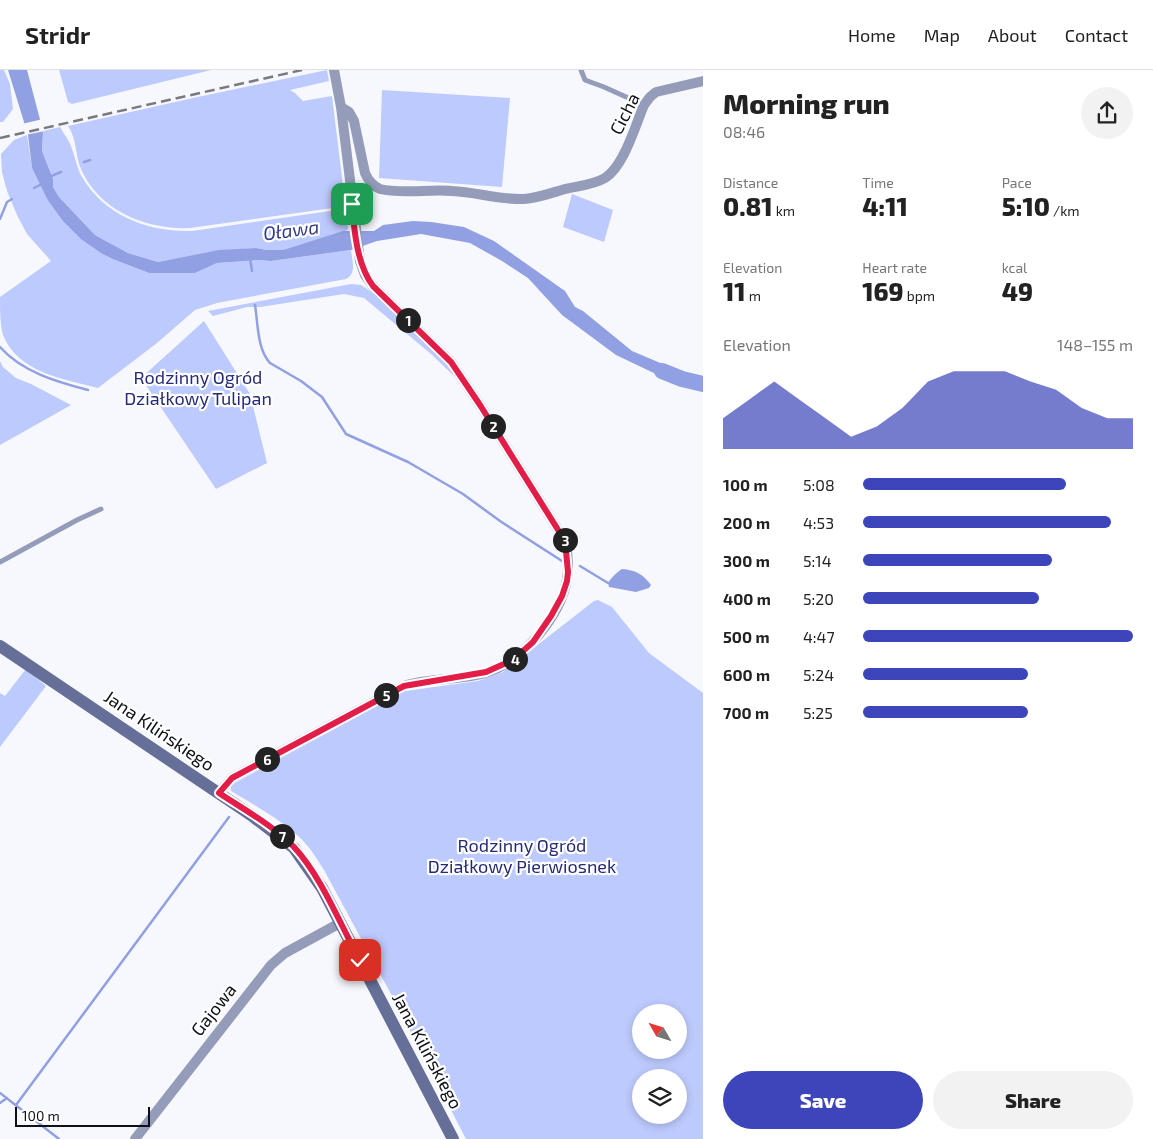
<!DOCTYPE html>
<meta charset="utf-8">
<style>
:root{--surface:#fff;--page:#f2f2f2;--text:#222;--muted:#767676;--line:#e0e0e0;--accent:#3c45b9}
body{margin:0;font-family:"Exo 2",sans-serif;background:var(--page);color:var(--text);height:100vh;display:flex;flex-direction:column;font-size:19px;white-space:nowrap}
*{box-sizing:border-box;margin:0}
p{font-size:16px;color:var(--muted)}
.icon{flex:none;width:28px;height:28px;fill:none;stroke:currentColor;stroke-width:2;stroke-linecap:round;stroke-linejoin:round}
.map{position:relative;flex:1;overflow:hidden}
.panel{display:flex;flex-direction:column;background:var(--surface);width:450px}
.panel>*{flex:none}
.needle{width:32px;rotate:309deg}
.tools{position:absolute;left:632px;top:934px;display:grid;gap:10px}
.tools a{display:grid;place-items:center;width:55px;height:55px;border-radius:50%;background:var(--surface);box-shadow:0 2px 8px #0003;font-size:25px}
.scale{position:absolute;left:15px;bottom:12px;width:135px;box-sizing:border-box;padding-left:5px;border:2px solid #0e1018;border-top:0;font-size:14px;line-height:18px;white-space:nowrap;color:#0e1018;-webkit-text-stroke:4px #fff;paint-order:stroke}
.pin{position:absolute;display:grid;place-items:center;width:42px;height:42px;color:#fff;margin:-21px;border-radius:10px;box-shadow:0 2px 8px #0006}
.km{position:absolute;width:25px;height:25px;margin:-12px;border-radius:50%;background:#222;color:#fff;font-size:14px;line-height:25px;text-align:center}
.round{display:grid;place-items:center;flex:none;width:52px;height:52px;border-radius:26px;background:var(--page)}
.head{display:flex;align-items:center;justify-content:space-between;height:85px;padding:0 20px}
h1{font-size:28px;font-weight:800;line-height:38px}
.metrics{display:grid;grid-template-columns:repeat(3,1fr);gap:8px;height:85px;padding:5px 20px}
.metrics div{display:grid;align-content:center}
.metrics b{font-size:25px;font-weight:800}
.metrics small{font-size:14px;font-weight:400}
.metrics p{font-size:14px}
.chart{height:140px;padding:10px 20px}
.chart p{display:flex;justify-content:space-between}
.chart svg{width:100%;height:90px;margin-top:5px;fill:var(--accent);opacity:.7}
.button{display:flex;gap:10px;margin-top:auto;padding:10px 20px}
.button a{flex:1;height:58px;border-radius:30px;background:var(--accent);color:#fff;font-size:20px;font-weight:800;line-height:58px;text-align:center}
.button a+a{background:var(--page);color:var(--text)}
ul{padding:0 20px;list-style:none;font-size:16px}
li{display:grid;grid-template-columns:80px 60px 1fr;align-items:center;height:38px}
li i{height:12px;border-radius:6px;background:var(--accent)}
header{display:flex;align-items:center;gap:30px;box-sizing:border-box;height:70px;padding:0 25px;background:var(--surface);border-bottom:1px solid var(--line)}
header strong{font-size:24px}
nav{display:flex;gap:28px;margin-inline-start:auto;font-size:18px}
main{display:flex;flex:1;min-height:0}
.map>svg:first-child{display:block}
</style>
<header>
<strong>Stridr</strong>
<nav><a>Home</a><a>Map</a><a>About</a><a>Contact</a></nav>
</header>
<main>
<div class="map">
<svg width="703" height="1069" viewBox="0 0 703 1069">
<rect width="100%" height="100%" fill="#f7f8fd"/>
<path fill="#bdcafd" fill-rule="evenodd" d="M0,0H4L10,14L13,39L3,52H0Z
M59,0H211L72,34L68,32Z
M327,0L329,11L290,20L295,23L303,31L332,26L345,132L340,137L190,158C147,160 99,141 81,99C75,85 77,69 68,56L193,28Z
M382,20L510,28L502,117L379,108Z
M60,57C63,63 68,68 70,74C75,85 76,96 82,107C105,146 148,162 192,161L344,139L346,140L348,160L283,180H267L256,178L216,181L158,192L128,183L95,165L59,127L53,117V109L42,81L43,61Z
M27,65L32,98L47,129L115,190L149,203H195L217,193L258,190L271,191L351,180C352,191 357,203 346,209L217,233L195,240L157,273L98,318C64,309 18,303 3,265C0,254 0,239 0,227L51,191L27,164L17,145L7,121L2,102L1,84L14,70Z
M572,124L613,140L604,172L563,157Z
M351,214L361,215L375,224L447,295L457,309L431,284L364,228L344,224L260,237H247L213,246L208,241Z
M204,251L250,324L267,393L216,419L141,308Z
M0,291L3,297L16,308L31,314L71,335L0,375Z
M598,530L612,537L649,583L703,623V1069H466L391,924L324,800C318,791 312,780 304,772C290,755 251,733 231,721V715L405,621L478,611L503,602L594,531ZM641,942H679V980H641ZM641,1008H679V1045H641Z
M26,599L46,616L0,677V623L5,626Z"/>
<path fill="#91a0e2" d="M8,0H27L43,61L42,81L53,109V117L59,127L95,165L128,183L158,192L219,180L256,178L267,180H283L343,161H374L383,155L413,151L431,152L464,157L494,171L565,221L575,237L583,241L632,281L684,303L681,316L616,285L562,245L528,208L502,191L470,173L421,164L377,171L351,180L271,191L258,190L217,193L195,203H149L115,190L101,183L81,169L63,151L47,129L32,98L28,65Z
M622,499C635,500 643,504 651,515L649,518L636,522L609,517L608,513C611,508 617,502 622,499Z"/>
<path fill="#f7f8fd" d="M43,49L45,61L25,65L22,54Z"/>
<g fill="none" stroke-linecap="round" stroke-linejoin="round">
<path stroke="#91a0e2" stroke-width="2.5" d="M84,92L90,90
M49,107L61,102
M34,118L42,114
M0,149L7,132L12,129
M250,188L252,201
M255,235C258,253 257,279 270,293L301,311L322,327L346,364L408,392L463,424L500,451L562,491
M0,277C22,302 57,312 88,320
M580,496L608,513
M0,1023L59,1069
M0,1033L7,1028
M16,1035L229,747"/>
<path stroke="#91a0e2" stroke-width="16" d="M662,301L682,309L703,314"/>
<path stroke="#949cb9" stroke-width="5" d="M581,0L585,10L604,17L644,35
M0,492L77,450L101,439"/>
<path stroke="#949cb9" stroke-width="10" d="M341,37L349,42L354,51L365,103C368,110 373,116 380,119C400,124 431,119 452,121C476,122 500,130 524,129C538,128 551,123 565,119C578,116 593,115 605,108C624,96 635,56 644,35L650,27L656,22L703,11
M219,723L232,708L404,616C431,607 461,611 488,602C523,591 561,546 567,509C569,496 568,483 565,471L480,335L451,292L373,216L365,205L360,191L341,37L334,0
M135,1069L271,895L285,883L340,853"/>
<path stroke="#656f98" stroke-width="12" d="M0,576L251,745L294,778L322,818L453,1069"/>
<path stroke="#797a81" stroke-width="2.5" stroke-dasharray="10 5" stroke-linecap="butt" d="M0,68L302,0"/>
</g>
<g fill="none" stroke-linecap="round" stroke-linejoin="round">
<defs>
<path id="route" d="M352,134C354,160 357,195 373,216L451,292L480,335L565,471L568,502L567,511L562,526L551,546L533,572L513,590L486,602L404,616L232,708L219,723C243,739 274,756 294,777C323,809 339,853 360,890"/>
</defs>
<use href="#route" stroke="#fff" stroke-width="10"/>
<use href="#route" stroke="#e11d48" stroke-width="6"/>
</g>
<g text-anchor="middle" stroke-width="4.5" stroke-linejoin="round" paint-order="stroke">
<g font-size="18" fill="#0e1018" stroke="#fff">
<text transform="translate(625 44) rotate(-63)" y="6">Cicha</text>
<text transform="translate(159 661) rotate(34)" y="6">Jana Kilińskiego</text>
<text transform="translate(214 940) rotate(-52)" y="6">Gajowa</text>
<text transform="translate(427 981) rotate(62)" y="6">Jana Kilińskiego</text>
</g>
<g font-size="18" fill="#242a75" stroke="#fff">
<text x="198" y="314">Rodzinny Ogród<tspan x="198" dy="21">Działkowy Tulipan</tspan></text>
<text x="522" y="782">Rodzinny Ogród<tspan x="522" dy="21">Działkowy Pierwiosnek</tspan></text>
</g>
<g font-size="19" font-style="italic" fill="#313b88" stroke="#fff">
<text transform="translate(291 160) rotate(-7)" y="7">Oława</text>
</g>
</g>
</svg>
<div class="tools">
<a><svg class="needle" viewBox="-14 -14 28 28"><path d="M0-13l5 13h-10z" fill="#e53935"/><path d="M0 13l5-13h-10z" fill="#767676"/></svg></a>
<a><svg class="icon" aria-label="layers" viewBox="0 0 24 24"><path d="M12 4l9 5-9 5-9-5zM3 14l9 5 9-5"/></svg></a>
</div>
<div class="scale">100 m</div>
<div class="pin" style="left:352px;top:134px;background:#1e9e55"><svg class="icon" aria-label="arrive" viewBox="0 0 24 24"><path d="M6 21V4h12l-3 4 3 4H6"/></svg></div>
<div class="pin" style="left:360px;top:890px;background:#d93025"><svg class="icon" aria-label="check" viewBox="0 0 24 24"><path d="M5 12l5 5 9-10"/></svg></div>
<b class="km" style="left:408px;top:250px">1</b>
<b class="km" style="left:493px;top:356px">2</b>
<b class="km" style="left:565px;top:470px">3</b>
<b class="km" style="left:515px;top:589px">4</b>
<b class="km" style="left:386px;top:625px">5</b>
<b class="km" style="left:267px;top:689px">6</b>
<b class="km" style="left:282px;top:766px">7</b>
</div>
<section class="panel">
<div class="head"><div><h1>Morning run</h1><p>08:46</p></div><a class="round"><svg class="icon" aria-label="share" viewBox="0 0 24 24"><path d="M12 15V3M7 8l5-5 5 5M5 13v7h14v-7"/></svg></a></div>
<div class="metrics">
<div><p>Distance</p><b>0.81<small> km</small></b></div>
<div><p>Time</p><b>4:11</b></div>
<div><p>Pace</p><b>5:10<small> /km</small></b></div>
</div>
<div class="metrics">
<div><p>Elevation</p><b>11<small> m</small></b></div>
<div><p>Heart rate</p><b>169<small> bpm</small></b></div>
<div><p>kcal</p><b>49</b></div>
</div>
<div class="chart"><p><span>Elevation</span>148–155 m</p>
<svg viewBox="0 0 160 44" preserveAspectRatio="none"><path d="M0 44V29L10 20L20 11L30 20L40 29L50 38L60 33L70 24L80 11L90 6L100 6L110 6L120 11L130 15L140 24L150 29L160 29V44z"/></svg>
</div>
<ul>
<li><b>100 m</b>5:08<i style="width:75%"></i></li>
<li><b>200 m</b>4:53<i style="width:92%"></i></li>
<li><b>300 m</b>5:14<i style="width:70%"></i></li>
<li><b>400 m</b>5:20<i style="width:65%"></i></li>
<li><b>500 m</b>4:47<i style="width:100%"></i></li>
<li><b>600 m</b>5:24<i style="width:61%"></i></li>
<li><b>700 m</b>5:25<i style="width:61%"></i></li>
</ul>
<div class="button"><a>Save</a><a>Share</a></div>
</section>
</main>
